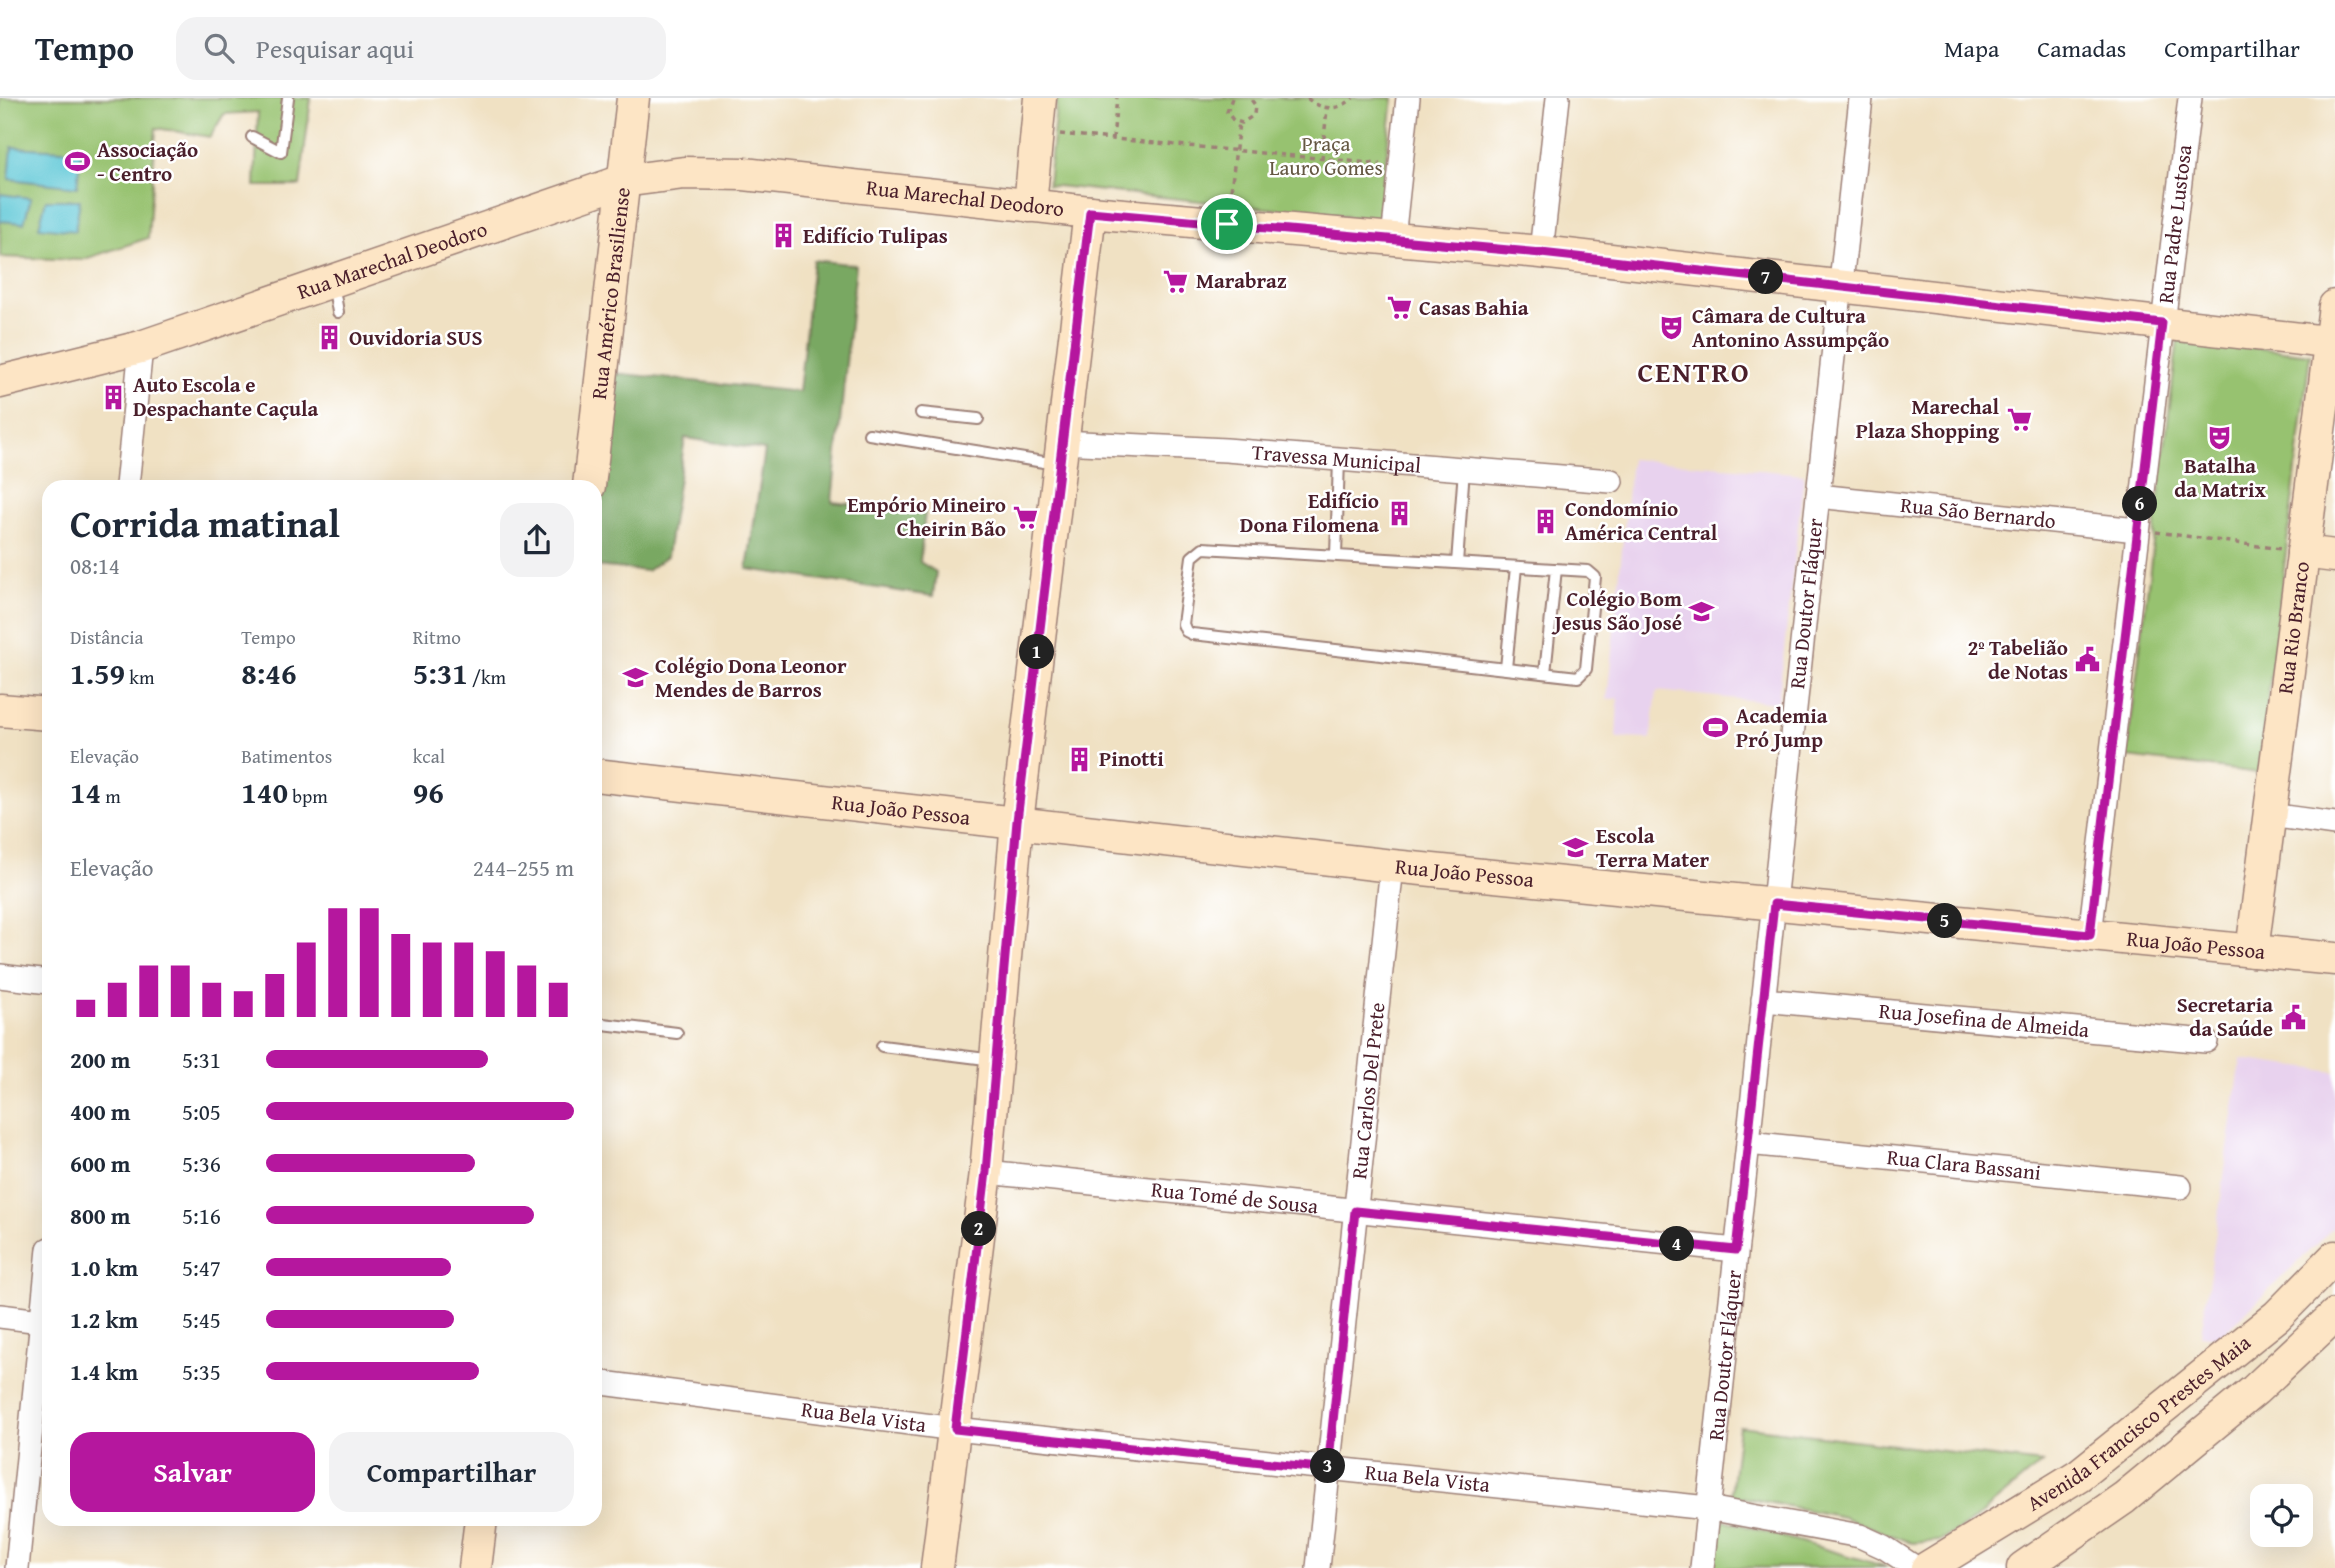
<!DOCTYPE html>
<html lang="pt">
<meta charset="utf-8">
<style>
:root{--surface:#fff;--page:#f2f2f3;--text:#1f2937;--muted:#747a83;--line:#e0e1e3;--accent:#b5179e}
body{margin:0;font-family:"Gentium Book Plus",serif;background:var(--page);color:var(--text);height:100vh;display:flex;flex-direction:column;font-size:26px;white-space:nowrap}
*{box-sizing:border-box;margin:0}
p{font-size:23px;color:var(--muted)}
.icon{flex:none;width:38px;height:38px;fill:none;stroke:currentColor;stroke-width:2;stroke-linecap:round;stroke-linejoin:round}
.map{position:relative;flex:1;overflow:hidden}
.drawer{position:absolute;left:42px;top:382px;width:560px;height:1046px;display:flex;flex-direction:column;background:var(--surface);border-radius:21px;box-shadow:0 7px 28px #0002}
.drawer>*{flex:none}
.buttons{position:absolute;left:2250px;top:1386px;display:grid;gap:14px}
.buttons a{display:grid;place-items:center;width:63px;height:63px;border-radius:14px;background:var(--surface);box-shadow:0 7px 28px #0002;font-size:35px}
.pin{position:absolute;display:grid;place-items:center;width:60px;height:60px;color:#fff;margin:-30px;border:4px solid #fff;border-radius:50%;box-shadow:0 2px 7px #0007}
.km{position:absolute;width:35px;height:35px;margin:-18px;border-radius:50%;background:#222;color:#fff;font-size:19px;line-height:35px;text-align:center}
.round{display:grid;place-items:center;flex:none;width:74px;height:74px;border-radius:21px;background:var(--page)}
.headline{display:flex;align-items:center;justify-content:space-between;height:119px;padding:0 28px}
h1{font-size:38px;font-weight:600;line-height:52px}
.figures{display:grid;grid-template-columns:repeat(3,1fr);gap:10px;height:119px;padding:7px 28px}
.figures div{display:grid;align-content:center}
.figures b{font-size:30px;font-weight:600}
.figures small{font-size:19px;font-weight:400}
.figures p{font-size:19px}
.chart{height:196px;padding:14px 28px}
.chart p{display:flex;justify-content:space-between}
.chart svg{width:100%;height:126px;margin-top:7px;stroke:var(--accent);stroke-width:6}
.button{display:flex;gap:14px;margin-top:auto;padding:14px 28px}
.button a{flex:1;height:80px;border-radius:21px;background:var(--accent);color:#fff;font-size:28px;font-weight:600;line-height:80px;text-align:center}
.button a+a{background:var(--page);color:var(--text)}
ul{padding:0 28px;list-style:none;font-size:23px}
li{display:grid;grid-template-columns:112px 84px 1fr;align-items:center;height:52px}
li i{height:18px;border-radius:9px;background:var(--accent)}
header{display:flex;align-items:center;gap:42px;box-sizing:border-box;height:98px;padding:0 35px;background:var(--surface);border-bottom:2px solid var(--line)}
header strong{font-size:33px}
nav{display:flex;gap:38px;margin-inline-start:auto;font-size:24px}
.search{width:490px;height:63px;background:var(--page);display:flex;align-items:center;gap:18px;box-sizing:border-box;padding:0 24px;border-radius:21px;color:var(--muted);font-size:26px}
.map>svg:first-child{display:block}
</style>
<header>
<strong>Tempo</strong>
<div class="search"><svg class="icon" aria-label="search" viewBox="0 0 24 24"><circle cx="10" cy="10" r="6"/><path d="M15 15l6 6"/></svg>Pesquisar aqui</div>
<nav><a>Mapa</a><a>Camadas</a><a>Compartilhar</a></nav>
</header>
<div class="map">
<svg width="2335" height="1470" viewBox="0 0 2335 1470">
<rect width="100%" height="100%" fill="#fff"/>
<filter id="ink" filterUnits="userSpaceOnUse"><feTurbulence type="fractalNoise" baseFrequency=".0143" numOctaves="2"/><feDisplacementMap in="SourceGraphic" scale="14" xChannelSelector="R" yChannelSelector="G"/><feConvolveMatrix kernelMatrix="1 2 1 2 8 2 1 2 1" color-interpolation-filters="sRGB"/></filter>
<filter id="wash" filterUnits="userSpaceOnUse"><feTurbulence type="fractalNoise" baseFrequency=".00686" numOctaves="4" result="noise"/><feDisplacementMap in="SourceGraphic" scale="28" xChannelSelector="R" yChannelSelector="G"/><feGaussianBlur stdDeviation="1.57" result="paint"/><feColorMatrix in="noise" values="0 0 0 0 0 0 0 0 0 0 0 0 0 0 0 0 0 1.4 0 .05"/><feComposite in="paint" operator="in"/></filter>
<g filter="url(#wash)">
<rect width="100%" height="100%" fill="#f0e1c3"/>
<path fill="#e8d2ee" d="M1631,361L1804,376L1778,605L1657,593L1651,641L1616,640L1618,600L1607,602Z
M2241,961L2335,974V1128L2220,1239L2201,1237Z"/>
<path fill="#97c26f" stroke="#70704d" stroke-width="2" d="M0,0H311L300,88H255L258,14L224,16L210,39L156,30L148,140L82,162L0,159Z
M1057,0H1393L1379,122L1048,87Z
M2178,241L2310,256L2259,675L2127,659Z
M1739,1328L2042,1365L1969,1426L1939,1443L1912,1445L1843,1419L1731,1397Z
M1718,1420L1887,1469L1714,1470Z"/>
<path fill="#79a862" stroke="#626446" stroke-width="2" d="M813,162L856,167L832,404L925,414L920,464L936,474L933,498L747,471L765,352L685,340L667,458L647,473L595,468L614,275L799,294Z"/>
<path fill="#5ec8d7" stroke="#547481" stroke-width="2" d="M12,49L81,53L77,89L9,81Z
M0,96L31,100L24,125L0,123Z
M46,102H80L75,133L39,129Z"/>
</g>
<g filter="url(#ink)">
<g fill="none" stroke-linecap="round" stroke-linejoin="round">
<defs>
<path id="lane" d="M252,39L281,54L288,0
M333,185L338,214
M921,315L978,321
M869,336L1056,366
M1203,450L1588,473L1595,479L1586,571L1578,579L1192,536L1186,533L1183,526L1192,459Z
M1336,458L1339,361
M1457,465L1464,371
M1506,570L1516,469
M1545,575L1556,471
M595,925L677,935
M882,948L994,962"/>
<g id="street">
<path d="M1393,141L1408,0"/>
<path d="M1541,154L1558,0"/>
<path id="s1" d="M1061,344L1226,352L1611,383"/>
<path d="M127,388L141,249"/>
<path id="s2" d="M1818,398L2137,432"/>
<path d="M2270,717L2335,726"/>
<path id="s3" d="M2090,837L2190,0"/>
<path d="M0,878L49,884"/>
<path id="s4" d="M1763,902L2206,943"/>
<path id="s5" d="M1748,1045L2180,1089"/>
<path id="s6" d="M986,1074L1736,1152"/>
<path d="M0,1218L49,1224"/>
<path id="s7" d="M595,1284L955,1331L1708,1410L1860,1438L1884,1449L1916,1470"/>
<path d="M17,1470L49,1151"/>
<path id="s8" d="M1318,1470L1392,768"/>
<path id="s9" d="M1702,1470L1861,0"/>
</g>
<g id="secondary">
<path d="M1030,108L1040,0"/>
<path id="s10" d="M0,284L141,249L623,83L684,75L744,76L1090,114L1541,154L2335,245"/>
<path id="s11" d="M589,388L633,0"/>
<path d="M2303,454L2335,458"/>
<path d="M0,612L49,616"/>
<path id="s12" d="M595,677L1392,768L2335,861"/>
<path id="s13" d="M2252,853L2335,208"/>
<path d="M475,1470L481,1421"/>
<path d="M937,1470L986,1074L1017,724L1090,114"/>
<path id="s14" d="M1927,1470L2079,1377L2277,1218L2335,1159"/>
<path d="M2023,1470L2124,1400L2255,1292L2335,1217"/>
</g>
</defs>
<use href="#lane" stroke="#9d8077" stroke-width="14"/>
<use href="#street" stroke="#9d8077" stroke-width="26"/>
<use href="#secondary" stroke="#9d8077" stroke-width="35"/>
<path stroke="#9d8077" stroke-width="3.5" stroke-dasharray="5 5" stroke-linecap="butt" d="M1232,0L1227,14L1233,22L1242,25L1254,17L1255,7L1250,0
M1307,0C1322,13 1339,13 1353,0
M1060,36L1380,66
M1113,41L1117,0
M1322,61L1327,11
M1230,102L1239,24
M2156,434L2281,451"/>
<use href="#lane" stroke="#fff" stroke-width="10"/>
<use href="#street" stroke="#fff" stroke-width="23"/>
<use href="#secondary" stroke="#fde5c5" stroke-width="32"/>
</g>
</g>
<g fill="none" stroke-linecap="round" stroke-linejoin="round" filter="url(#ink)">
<defs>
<path id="route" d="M1090,114L1541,155L2162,225L2090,837L1774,806L1736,1152L1355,1113L1328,1371L955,1331L986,1074L1017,723Z"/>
</defs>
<use href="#route" stroke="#fff" stroke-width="14"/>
<use href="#route" stroke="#b5179e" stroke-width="9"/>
</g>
<defs>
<symbol id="stadium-bare" viewBox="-9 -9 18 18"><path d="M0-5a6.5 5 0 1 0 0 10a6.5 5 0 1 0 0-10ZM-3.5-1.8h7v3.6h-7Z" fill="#b5179e" stroke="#fff" stroke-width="2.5" paint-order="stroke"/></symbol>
<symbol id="building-bare" viewBox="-9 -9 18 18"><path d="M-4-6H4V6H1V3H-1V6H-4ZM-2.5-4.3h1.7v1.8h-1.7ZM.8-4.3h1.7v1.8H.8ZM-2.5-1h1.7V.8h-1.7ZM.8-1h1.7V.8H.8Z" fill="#b5179e" stroke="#fff" stroke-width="2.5" paint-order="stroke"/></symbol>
<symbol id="supermarket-bare" viewBox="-9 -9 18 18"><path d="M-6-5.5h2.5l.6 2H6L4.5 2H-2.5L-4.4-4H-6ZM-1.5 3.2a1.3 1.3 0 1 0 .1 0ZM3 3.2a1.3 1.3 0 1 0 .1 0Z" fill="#b5179e" stroke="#fff" stroke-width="2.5" paint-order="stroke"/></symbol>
<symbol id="theatre-bare" viewBox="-9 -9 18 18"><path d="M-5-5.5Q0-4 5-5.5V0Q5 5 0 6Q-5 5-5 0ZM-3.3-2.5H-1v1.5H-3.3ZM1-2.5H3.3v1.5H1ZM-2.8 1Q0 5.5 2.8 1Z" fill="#b5179e" stroke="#fff" stroke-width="2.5" paint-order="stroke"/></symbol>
<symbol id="school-bare" viewBox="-9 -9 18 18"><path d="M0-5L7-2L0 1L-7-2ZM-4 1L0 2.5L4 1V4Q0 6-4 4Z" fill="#b5179e" stroke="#fff" stroke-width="2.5" paint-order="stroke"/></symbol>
<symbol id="civic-bare" viewBox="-9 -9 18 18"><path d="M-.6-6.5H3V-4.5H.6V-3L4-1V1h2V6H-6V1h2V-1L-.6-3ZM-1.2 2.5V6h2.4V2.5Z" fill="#b5179e" stroke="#fff" stroke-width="2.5" paint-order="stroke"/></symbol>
</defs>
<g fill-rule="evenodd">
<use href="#stadium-bare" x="60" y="46" width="35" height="35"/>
<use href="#building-bare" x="766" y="120" width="35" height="35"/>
<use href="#supermarket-bare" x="1158" y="166" width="35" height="35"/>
<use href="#supermarket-bare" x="1382" y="192" width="35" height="35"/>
<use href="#theatre-bare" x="1654" y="212" width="35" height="35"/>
<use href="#building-bare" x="312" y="222" width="35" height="35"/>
<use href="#building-bare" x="96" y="282" width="35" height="35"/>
<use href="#supermarket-bare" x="2002" y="304" width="35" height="35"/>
<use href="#theatre-bare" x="2202" y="322" width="35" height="35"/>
<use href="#building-bare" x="1382" y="398" width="35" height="35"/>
<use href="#supermarket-bare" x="1008" y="402" width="35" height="35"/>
<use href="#building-bare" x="1528" y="406" width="35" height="35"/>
<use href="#school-bare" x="1684" y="496" width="35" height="35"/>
<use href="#civic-bare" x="2070" y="544" width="35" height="35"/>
<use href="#school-bare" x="618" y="562" width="35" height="35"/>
<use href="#stadium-bare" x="1698" y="612" width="35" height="35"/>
<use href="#building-bare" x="1062" y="644" width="35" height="35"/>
<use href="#school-bare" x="1558" y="732" width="35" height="35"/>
<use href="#civic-bare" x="2276" y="902" width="35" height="35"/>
</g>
<g text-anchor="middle" stroke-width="5" stroke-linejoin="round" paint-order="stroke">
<g font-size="21" fill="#655843" stroke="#fff">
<text x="1326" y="53">Praça<tspan x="1326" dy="24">Lauro Gomes</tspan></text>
</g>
<g font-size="21" font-weight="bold" fill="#4a1f2b" stroke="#fff" text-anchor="start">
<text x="97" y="59">Associação<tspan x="97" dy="24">- Centro</tspan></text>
<text x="803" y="145">Edifício Tulipas</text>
<text x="1196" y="190">Marabraz</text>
<text x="1419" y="217">Casas Bahia</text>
<text x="1692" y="225">Câmara de Cultura<tspan x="1692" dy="24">Antonino Assumpção</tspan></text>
<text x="349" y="247">Ouvidoria SUS</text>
<text x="133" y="294">Auto Escola e<tspan x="133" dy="24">Despachante Caçula</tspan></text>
<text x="1999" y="316" text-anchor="end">Marechal<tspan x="1999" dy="24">Plaza Shopping</tspan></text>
<text x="2220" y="375" text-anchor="middle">Batalha<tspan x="2220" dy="24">da Matrix</tspan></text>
<text x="1379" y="410" text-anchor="end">Edifício<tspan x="1379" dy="24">Dona Filomena</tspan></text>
<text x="1006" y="414" text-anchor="end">Empório Mineiro<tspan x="1006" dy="24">Cheirin Bão</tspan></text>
<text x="1565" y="418">Condomínio<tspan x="1565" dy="24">América Central</tspan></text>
<text x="1682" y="508" text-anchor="end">Colégio Bom<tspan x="1682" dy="24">Jesus São José</tspan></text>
<text x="2068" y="557" text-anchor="end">2º Tabelião<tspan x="2068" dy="24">de Notas</tspan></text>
<text x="655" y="575">Colégio Dona Leonor<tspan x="655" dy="24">Mendes de Barros</tspan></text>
<text x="1736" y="625">Academia<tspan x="1736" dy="24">Pró Jump</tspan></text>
<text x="1099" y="668">Pinotti</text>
<text x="1596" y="745">Escola<tspan x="1596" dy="24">Terra Mater</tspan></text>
<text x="2273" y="914" text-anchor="end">Secretaria<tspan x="2273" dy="24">da Saúde</tspan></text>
</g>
<g font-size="21" fill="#4a1f2b" stroke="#fff">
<text dy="7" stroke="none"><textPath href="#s10" startOffset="999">Rua Marechal Deodoro</textPath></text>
<text dy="7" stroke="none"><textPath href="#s3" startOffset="716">Rua Padre Lustosa</textPath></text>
<text dy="7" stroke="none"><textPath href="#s10" startOffset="411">Rua Marechal Deodoro</textPath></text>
<text dy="7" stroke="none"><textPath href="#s11" startOffset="194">Rua Américo Brasiliense</textPath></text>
<text dy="7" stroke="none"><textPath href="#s1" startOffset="276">Travessa Municipal</textPath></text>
<text dy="7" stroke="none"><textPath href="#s2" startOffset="161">Rua São Bernardo</textPath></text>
<text dy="7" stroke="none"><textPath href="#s9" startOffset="970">Rua Doutor Fláquer</textPath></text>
<text dy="7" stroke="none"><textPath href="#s13" startOffset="326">Rua Rio Branco</textPath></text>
<text dy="7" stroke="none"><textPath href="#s12" startOffset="308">Rua João Pessoa</textPath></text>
<text dy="7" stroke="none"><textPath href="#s12" startOffset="875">Rua João Pessoa</textPath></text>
<text dy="7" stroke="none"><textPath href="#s12" startOffset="1610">Rua João Pessoa</textPath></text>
<text dy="7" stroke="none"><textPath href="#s4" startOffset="222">Rua Josefina de Almeida</textPath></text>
<text dy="7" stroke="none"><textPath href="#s8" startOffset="480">Rua Carlos Del Prete</textPath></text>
<text dy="7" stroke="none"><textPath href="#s5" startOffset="217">Rua Clara Bassani</textPath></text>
<text dy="7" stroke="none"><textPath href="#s6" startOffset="250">Rua Tomé de Sousa</textPath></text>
<text dy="7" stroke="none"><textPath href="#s9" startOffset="214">Rua Doutor Fláquer</textPath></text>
<text dy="7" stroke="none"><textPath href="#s7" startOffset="271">Rua Bela Vista</textPath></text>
<text dy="7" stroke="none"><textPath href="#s14" startOffset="257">Avenida Francisco Prestes Maia</textPath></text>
<text dy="7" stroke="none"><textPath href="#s7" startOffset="838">Rua Bela Vista</textPath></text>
</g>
<g font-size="28" font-weight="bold" letter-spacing="2" fill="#4a1f2b" stroke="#fff">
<text x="1694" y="284">CENTRO</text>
</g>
</g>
</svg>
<div class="buttons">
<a><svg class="icon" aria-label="locate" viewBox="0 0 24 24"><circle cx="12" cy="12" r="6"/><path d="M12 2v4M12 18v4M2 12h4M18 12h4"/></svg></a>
</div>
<div class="pin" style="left:1227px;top:126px;background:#1e9e55"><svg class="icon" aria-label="arrive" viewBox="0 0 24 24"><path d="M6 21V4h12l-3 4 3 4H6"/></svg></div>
<b class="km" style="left:1037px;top:554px">1</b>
<b class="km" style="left:979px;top:1131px">2</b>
<b class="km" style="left:1328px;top:1368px">3</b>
<b class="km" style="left:1677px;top:1146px">4</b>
<b class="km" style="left:1945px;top:823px">5</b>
<b class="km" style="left:2140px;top:406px">6</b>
<b class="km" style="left:1766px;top:179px">7</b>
<section class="drawer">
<div class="headline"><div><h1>Corrida matinal</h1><p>08:14</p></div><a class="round"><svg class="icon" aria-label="share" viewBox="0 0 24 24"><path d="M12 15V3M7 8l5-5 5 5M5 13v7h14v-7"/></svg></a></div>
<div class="figures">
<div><p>Distância</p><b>1.59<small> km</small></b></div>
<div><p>Tempo</p><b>8:46</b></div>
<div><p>Ritmo</p><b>5:31<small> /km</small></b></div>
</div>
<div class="figures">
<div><p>Elevação</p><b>14<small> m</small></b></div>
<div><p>Batimentos</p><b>140<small> bpm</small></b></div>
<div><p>kcal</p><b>96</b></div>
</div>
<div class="chart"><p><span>Elevação</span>244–255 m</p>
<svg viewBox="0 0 160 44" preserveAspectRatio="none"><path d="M5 44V38M15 44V32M25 44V26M35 44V26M45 44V32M55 44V35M65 44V29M75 44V18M85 44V6M95 44V6M105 44V15M115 44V18M125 44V18M135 44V21M145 44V26M155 44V32"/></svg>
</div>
<ul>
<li><b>200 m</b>5:31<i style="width:72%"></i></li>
<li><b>400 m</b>5:05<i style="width:100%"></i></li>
<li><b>600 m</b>5:36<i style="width:68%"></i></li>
<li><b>800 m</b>5:16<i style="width:87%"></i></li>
<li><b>1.0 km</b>5:47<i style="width:60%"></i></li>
<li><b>1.2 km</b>5:45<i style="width:61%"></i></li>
<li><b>1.4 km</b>5:35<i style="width:69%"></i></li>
</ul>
<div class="button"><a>Salvar</a><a>Compartilhar</a></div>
</section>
</div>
